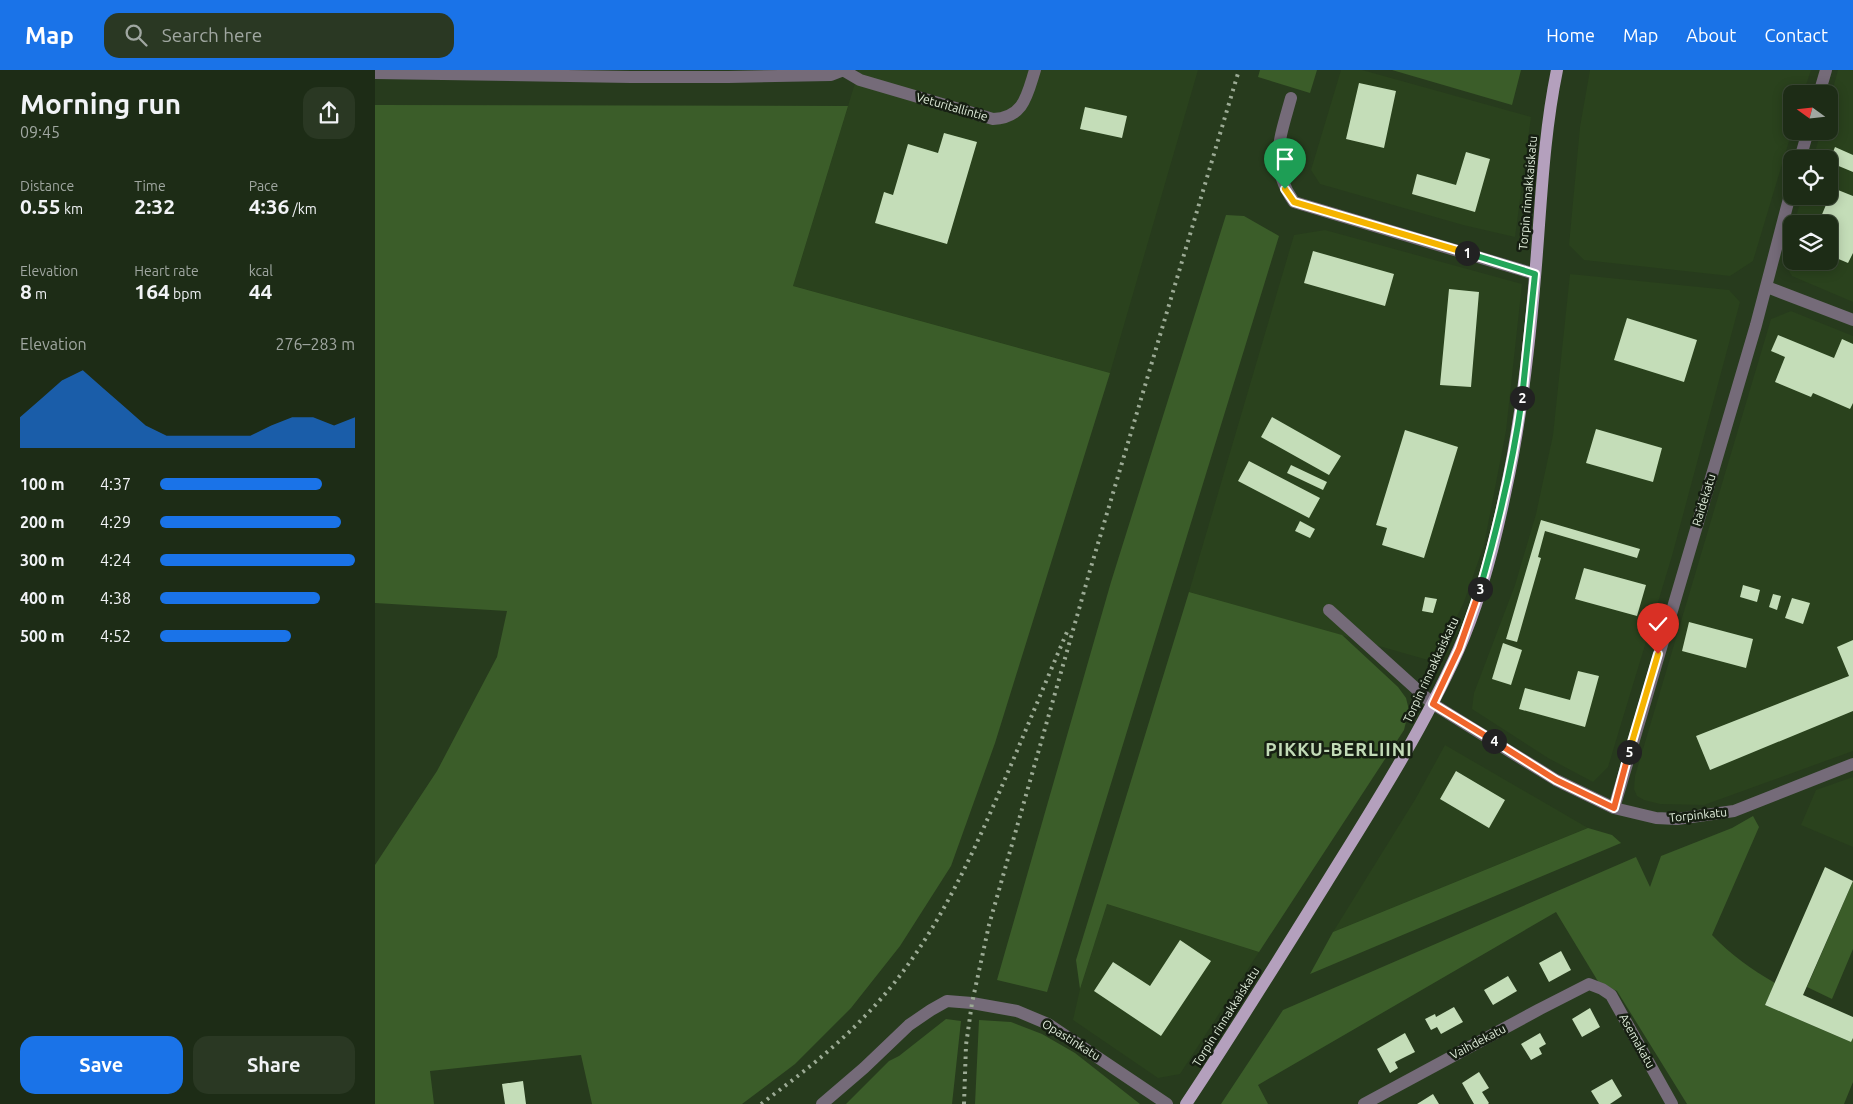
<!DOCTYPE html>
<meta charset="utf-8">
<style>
:root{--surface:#1d2c16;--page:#2a3823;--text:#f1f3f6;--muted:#a0a7a1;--line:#3b4835;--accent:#1a73e8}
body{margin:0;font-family:Ubuntu,sans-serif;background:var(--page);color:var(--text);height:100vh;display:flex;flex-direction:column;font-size:19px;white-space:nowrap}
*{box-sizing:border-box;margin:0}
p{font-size:16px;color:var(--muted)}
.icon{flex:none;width:28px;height:28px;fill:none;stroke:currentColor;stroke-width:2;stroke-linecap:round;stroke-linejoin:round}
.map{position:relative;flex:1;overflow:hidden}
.side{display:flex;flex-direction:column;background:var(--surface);width:375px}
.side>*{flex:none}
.needle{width:32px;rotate:285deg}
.controls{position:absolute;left:1408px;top:15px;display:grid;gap:10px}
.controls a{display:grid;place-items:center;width:55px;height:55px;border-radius:10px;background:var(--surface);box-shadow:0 2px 12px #0003,0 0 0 1px var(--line);font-size:25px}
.pin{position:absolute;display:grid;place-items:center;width:42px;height:42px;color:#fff;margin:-51px -21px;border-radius:50% 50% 50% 0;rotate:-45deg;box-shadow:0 0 5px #0007}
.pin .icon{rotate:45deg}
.km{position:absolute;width:25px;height:25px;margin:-12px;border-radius:50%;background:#222;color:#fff;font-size:14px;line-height:25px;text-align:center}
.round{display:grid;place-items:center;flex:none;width:52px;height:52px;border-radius:15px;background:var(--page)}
.head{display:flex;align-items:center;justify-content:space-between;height:85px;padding:0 20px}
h1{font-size:28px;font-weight:700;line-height:38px}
.figures{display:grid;grid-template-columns:repeat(3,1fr);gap:8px;height:85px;padding:5px 20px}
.figures div{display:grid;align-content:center}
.figures b{font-size:21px;font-weight:700}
.figures small{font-size:14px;font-weight:400}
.figures p{font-size:14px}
.chart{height:140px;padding:10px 20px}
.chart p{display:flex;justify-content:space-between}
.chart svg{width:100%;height:90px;margin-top:5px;fill:var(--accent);opacity:.7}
.cta{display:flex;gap:10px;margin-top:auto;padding:10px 20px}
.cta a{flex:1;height:58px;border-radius:15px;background:var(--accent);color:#fff;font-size:20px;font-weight:700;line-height:58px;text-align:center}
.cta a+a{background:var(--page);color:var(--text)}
ul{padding:0 20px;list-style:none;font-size:16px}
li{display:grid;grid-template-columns:80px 60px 1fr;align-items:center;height:38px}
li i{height:12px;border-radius:6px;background:var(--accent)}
header{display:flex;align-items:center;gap:30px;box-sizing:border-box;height:70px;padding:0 25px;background:var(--accent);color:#fff}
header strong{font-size:24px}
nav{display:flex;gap:28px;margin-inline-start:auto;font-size:18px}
.search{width:350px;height:45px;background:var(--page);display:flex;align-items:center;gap:12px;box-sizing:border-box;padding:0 18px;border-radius:15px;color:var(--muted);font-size:19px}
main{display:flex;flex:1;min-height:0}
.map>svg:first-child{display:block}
</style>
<header>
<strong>Map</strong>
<div class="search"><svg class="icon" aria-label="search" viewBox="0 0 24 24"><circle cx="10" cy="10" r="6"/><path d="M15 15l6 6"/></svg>Search here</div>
<nav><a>Home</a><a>Map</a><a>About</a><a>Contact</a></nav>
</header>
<main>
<section class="side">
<div class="head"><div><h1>Morning run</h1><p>09:45</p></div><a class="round"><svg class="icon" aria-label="share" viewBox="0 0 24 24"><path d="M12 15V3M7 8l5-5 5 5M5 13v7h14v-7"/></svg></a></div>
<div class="figures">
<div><p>Distance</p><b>0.55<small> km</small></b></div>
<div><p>Time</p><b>2:32</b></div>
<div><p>Pace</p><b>4:36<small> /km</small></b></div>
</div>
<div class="figures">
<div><p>Elevation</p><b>8<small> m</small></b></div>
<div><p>Heart rate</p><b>164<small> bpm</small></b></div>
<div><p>kcal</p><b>44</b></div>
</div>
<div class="chart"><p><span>Elevation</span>276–283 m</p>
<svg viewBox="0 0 160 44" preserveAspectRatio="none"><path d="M0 44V29L10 20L20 11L30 6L40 15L50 24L60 33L70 38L80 38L90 38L100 38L110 38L120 33L130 29L140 29L150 33L160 29V44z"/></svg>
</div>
<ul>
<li><b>100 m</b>4:37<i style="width:83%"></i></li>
<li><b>200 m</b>4:29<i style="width:93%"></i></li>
<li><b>300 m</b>4:24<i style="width:100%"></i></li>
<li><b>400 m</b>4:38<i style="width:82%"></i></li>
<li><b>500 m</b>4:52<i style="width:67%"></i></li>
</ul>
<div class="cta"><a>Save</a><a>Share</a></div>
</section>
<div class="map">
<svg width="1478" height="1034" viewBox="0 0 1478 1034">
<rect width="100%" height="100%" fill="#273b1d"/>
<path fill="#2a421d" d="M484,0H823L735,303L418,216Z
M966,0H987L1156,47L1140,167L1088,155L945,114L936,100Z
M1215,0H1436L1428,24H1416L1417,61L1378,191L1355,206L1209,190L1194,175L1205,57Z
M1463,0H1478V232L1417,206L1408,191L1416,162V191H1454V154H1419L1427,126H1454V89H1438L1446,61H1454V33Z
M950,160L1147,214L1131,361L1109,475L1089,532L1060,592L814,522L919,165Z
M1195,204L1354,220L1365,232L1297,486L1233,697L1218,712L1173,688L1097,639L1099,623L1140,515L1161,444L1178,365Z
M1416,241L1478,266V681L1329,735L1285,734L1269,730L1262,726L1259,719L1260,706L1396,249Z
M1070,675L1213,758L958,862L1041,728Z
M1478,707V777L1426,755L1441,720Z
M732,834L884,882L805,1004L783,1008L698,950L705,919Z"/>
<path fill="#3b5d29" d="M885,0H942L935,23L883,7Z
M1017,0H1146L1137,35Z
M0,35L473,36L418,216L735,303L620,673L576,796L525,876L476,938L420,994L367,1034H217L206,985L55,1001L59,1034H0V795L62,701L122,587L132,541L0,533Z
M851,145L869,146L904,166L672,922L622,910L736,512Z
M814,522L967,565L1023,617L1031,628L1034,640L1029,660L884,882L732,834L705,919L701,890Z
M1378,746L1384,757L1337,865C1356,885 1376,899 1400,913L1390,935L1476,972L1478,968V1012L1469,1034H1312L1242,921L1224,913L1181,842L883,1015L893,1034H846L908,940L1261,787L1275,817L1286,786L1357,758Z
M1213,758L1237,765L1246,773L935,904L958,862Z
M1478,811V879L1457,929L1432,917Z
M571,949L586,951L577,1034H471L514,991L524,986Z
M604,950L636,952L667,964L700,983L765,1034H600Z"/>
<path fill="#c4ddb8" d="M984,13L1021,21L1009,78L971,69Z
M710,37L752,46L747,68L705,59Z
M569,63L602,72L572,174L500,153L509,122L518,125L533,74L563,83Z
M1460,77L1478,85V102L1454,92Z
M1091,82L1115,89L1100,142L1037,124L1042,104L1081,115Z
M1458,118L1478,126V183L1473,193L1454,185V154H1443Z
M938,181L1019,204L1010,236L929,213Z
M1074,219L1104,222L1096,317L1065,315Z
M1252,248L1322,270L1309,312L1239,290Z
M1403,265L1459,288L1467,269L1478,274V333L1475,339L1438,323L1436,327L1400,312L1410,287L1396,281Z
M897,347L966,386L954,405L886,367Z
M1221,359L1287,378L1278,412L1211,393Z
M1030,360L1083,377L1049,488L1007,475L1012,458L1001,455Z
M874,391L945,428L934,448L863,411Z
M916,395L952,412L948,420L912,403Z
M1166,450L1265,479L1262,488L1170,461L1163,487L1166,488L1142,572L1131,569Z
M925,451L940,459L935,468L920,461Z
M1209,498L1271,515L1262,546L1200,529Z
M1368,515L1385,520L1382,532L1365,527Z
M1398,524L1406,526L1402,540L1394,537Z
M1050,527L1062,529L1058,543L1047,541Z
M1417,528L1435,533L1428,554L1410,548Z
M1314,552L1378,569L1371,598L1307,581Z
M1478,570V641L1335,700L1321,666L1474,606L1462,577Z
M1128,573L1147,580L1136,615L1117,609Z
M1203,601L1224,606L1210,657L1144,639L1150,618L1195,630Z
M1081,701L1130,730L1114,758L1065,729Z
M1450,797L1478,811L1428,925L1478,947V968L1476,972L1390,935Z
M805,870L836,891L786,966L719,921L738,892L775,916Z
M1186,881L1196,900L1174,912L1164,893Z
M1133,906L1142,921L1118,935L1109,920Z
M1079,937L1088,952L1066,964L1062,957L1056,960L1050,949L1060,944L1061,947Z
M1215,938L1225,957L1207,967L1197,949Z
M1030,963L1040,982L1020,992L1023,998L1015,1003L1002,979Z
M1165,963L1171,974L1164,978L1167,984L1156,990L1146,974Z
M1104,1002L1114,1018L1107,1022L1114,1033L1113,1034H1099L1087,1013Z
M1237,1009L1247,1026L1235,1034H1224L1216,1021Z
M148,1011L151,1034H130L127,1014Z
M1058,1024L1064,1034H1042Z"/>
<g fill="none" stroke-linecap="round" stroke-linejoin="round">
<path stroke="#756b79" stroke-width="12" d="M468,0L485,10L618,49C649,48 652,25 660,0
M0,3L256,7H353L456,5L469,0
M1444,24L1451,0
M916,28C905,68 893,95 919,132L1160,204
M1425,89L1433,61
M1392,217L1478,250
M954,540L1058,634L1181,710L1239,738L1281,748L1302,749L1359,741L1478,694
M1239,738L1381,255L1416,121
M447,1034L489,998L534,955L556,940L572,931L597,933L642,941L673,954L792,1034
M989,1034L1165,939L1214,914L1227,919L1236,925L1297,1034"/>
<path stroke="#b4a0bd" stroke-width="12" d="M811,1034C859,962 904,889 950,815C997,739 1046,663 1083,581C1105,532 1119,477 1130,424C1146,353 1154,280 1160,207C1166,138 1168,68 1182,0"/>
<path stroke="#9cab95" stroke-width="4" stroke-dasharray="2.5 5" stroke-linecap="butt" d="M386,1034C422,1007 459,979 490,946C555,880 594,793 630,709C651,660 671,611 692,562
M589,1034L591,975L597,933L614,855L716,497L864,0"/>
</g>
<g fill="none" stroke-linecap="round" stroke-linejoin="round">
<defs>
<path id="split-1" d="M910,119L919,132L1092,183"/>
<path id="split-2" d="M1092,183L1160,204L1147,328"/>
<path id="split-3" d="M1105,519C1123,456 1138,393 1147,328"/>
<path id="split-4" d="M1105,519L1084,579L1058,634L1119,671"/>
<path id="split-5" d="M1119,671L1181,710L1239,738L1254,682"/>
<path id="split-6" d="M1254,682L1283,584"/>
</defs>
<use href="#split-1" stroke="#fff" stroke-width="10"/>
<use href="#split-2" stroke="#fff" stroke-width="10"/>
<use href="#split-3" stroke="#fff" stroke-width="10"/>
<use href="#split-4" stroke="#fff" stroke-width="10"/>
<use href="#split-5" stroke="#fff" stroke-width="10"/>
<use href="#split-6" stroke="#fff" stroke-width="10"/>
<use href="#split-1" stroke="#f5b400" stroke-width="6"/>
<use href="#split-2" stroke="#22a559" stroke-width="6"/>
<use href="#split-3" stroke="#22a559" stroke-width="6"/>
<use href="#split-4" stroke="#f0652b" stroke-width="6"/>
<use href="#split-5" stroke="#f0652b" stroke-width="6"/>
<use href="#split-6" stroke="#f5b400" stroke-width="6"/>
</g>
<g text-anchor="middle" stroke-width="5" stroke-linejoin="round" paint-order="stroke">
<g font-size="12" fill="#e1eedc" stroke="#161f12">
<text transform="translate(577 37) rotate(16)" y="4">Veturitallintie</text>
<text transform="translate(1153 123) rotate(-85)" y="4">Torpin rinnakkaiskatu</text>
<text transform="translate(1329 430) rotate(-73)" y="4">Raidekatu</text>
<text transform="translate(1056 600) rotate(-65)" y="4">Torpin rinnakkaiskatu</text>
<text transform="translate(1323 745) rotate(-6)" y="4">Torpinkatu</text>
<text transform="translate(851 947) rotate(-58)" y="4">Torpin rinnakkaiskatu</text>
<text transform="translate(696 970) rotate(32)" y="4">Opastinkatu</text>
<text transform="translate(1262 971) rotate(61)" y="4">Asemakatu</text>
<text transform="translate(1103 972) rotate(-28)" y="4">Vaihdekatu</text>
</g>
<g font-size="18" font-weight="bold" letter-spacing="1" fill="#c2dbb7" stroke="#161f12">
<text x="964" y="686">PIKKU-BERLIINI</text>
</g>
</g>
</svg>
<div class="controls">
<a><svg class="needle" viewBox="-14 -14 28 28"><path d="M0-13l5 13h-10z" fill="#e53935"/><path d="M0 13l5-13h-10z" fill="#a0a7a1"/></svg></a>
<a><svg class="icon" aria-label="locate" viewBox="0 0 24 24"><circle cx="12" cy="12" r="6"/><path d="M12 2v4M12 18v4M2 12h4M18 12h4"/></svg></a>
<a><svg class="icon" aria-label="layers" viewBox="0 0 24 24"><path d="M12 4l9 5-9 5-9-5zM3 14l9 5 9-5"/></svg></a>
</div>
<div class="pin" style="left:910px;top:119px;background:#1e9e55"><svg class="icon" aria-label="arrive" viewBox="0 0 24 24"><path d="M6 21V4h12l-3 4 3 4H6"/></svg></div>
<div class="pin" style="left:1283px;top:584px;background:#d93025"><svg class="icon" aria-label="check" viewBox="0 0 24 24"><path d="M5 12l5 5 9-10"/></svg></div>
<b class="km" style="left:1092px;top:183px">1</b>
<b class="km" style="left:1147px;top:328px">2</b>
<b class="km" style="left:1105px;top:519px">3</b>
<b class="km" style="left:1119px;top:671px">4</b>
<b class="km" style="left:1254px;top:682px">5</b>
</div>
</main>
